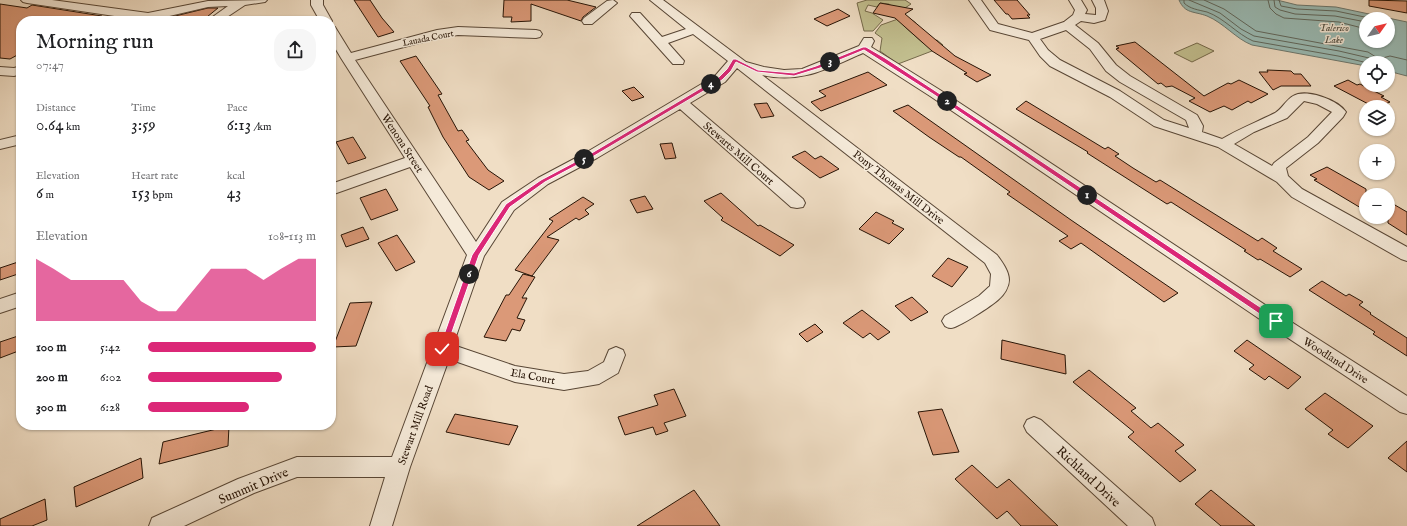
<!DOCTYPE html>
<meta charset="utf-8">
<style>
:root{--surface:#fff;--page:#f6f6f6;--text:#202124;--muted:#757577;--accent:#db2777}
body{margin:0;font-family:"IM FELL English",serif;background:var(--page);color:var(--text);height:100vh;display:flex;flex-direction:column;font-size:15px;white-space:nowrap}
*{box-sizing:border-box;margin:0}
p{font-size:13px;color:var(--muted)}
.icon{flex:none;width:22px;height:22px;fill:none;stroke:currentColor;stroke-width:2;stroke-linecap:round;stroke-linejoin:round}
.map{position:relative;flex:1;overflow:hidden}
.panel{position:absolute;left:16px;top:16px;width:320px;height:414px;display:flex;flex-direction:column;background:var(--surface);border-radius:16px;box-shadow:0 1px 3px #0004}
.panel>*{flex:none}
.needle{width:26px;rotate:56deg}
.buttons{position:absolute;left:1359px;top:12px;display:grid;gap:8px}
.buttons a{display:grid;place-items:center;width:36px;height:36px;border-radius:50%;background:var(--surface);box-shadow:0 1px 3px #0004;font-size:20px}
.pin{position:absolute;display:grid;place-items:center;width:34px;height:34px;color:#fff;margin:-17px;border-radius:8px;box-shadow:0 2px 6px #0006}
.km{position:absolute;width:20px;height:20px;margin:-10px;border-radius:50%;background:#222;color:#fff;font-size:11px;line-height:20px;text-align:center}
.round{display:grid;place-items:center;flex:none;width:42px;height:42px;border-radius:16px;background:var(--page)}
.headline{display:flex;align-items:center;justify-content:space-between;height:68px;padding:0 20px}
h1{font-size:22px;font-weight:600;line-height:30px}
.figures{display:grid;grid-template-columns:repeat(3,1fr);gap:6px;height:68px;padding:4px 20px}
.figures div{display:grid;align-content:center}
.figures b{font-size:17px;font-weight:600}
.figures small{font-size:11px;font-weight:400}
.figures p{font-size:11px}
.chart{height:112px;padding:8px 20px}
.chart p{display:flex;justify-content:space-between}
.chart svg{width:100%;height:72px;margin-top:4px;fill:var(--accent);opacity:.7}
ul{padding:0 20px;list-style:none;font-size:13px}
li{display:grid;grid-template-columns:64px 48px 1fr;align-items:center;height:30px}
li i{height:10px;border-radius:5px;background:var(--accent)}
.map>svg:first-child{display:block}
</style>
<div class="map">
<svg width="1407" height="526" viewBox="0 0 1407 526">
<rect width="100%" height="100%" fill="#f0dec5"/>
<filter id="stains"><feTurbulence type="fractalNoise" baseFrequency=".005" numOctaves="4"/><feColorMatrix values="0 0 0 0 .2 0 0 0 0 .09 0 0 0 0 .02 0 0 0 .5 -.17"/></filter>
<radialGradient id="worn" r=".72"><stop offset=".6" stop-color="#630" stop-opacity="0"/><stop offset="1" stop-color="#630" stop-opacity=".3"/></radialGradient>
<path fill="#c2bf8f" stroke="#74694a" d="M867,0H905L911,4L899,12L889,4L880,3L877,7L868,5L865,11L872,13L883,20L873,31H864L857,3Z
M902,13L916,23L904,26L923,43L937,40L943,45L932,50V51L898,64L880,51L882,38L875,33L881,25L898,19Z
M1197,43L1214,51L1192,62L1174,53Z"/>
<path fill="#9abcb6" stroke="#6c786f" fill-rule="evenodd" d="M1179,0H1277L1297,5L1336,7L1407,22V76L1388,71V63H1366V66L1252,45C1236,39 1224,23 1207,16C1194,11 1185,14 1179,0ZM1366,19H1388V41H1366Z"/>
<g fill="none" stroke-linecap="round" stroke-linejoin="round">
<path stroke="#60685e" stroke-width="1" d="M1184,0V3C1190,9 1199,10 1207,12C1224,18 1237,34 1253,41L1338,56L1368,63
M1189,0L1220,13L1241,29L1254,36L1339,51L1369,58L1374,63
M1204,0L1224,9L1256,31L1368,52L1379,59L1390,56L1407,60
M1268,0L1270,8L1276,14L1284,18L1339,22L1366,29
M1274,0L1275,7L1280,10L1295,14L1335,16L1366,22
M1279,0L1281,6L1297,9L1336,11L1374,19"/>
</g>
<path fill="#db9978" stroke="#261305" d="M354,0H370L382,18L394,32L378,37Z
M504,0H567L596,7L583,17L581,21L531,4V21L511,22L512,17H503Z
M994,0H1017L1030,15H1027L1030,18L1012,19L1008,14H1006Z
M1369,0L1407,1V13L1369,6Z
M880,3L913,9L905,14L955,56L991,75L977,82L964,74L967,73L932,51L895,18L873,13Z
M0,4L27,8L32,5L102,16V21H21V53L10,59L0,58Z
M208,8H218L202,21H172L171,17Z
M838,9L850,16L827,26L814,19Z
M1135,42L1204,96L1228,83L1231,84L1239,80L1268,94L1251,103L1248,101L1232,110L1224,106L1210,112L1189,101L1195,98L1172,86L1166,87L1161,83L1158,84L1116,49L1119,48L1116,46Z
M416,56L442,94L438,95L458,131L462,130L469,140L466,141L488,170L504,181L489,190L469,177L443,137L428,107L430,106L400,61Z
M1267,70L1291,71L1294,74H1301L1311,86H1281L1273,90L1259,72H1268Z
M868,72L887,85L821,111L811,102L826,96L819,91Z
M1348,80L1357,85L1360,84L1384,96L1381,97L1390,102L1378,107H1374L1334,86Z
M634,87L644,97L632,101L622,91Z
M1026,101L1105,149L1108,147L1119,154L1115,156L1133,168L1156,182L1160,180L1258,241L1262,238L1277,248L1273,251L1302,269L1290,277L1260,259L1258,260L1244,251L1246,250L1171,202L1167,204L1087,153L1088,152L1016,109Z
M767,103L774,116L761,118L754,104Z
M908,105L1071,220L1178,293L1164,302L1081,243L1071,249L1059,241L1068,236L1007,194L1010,192L961,157H959L929,137L893,111Z
M353,137L366,158L348,164L336,142Z
M672,143L676,158L665,159L660,144Z
M805,151L815,159L821,156L839,169L820,178L792,157Z
M1327,167L1366,189V211L1314,180L1317,179L1310,175Z
M386,189L398,210L371,220L360,198Z
M721,193L758,226L760,225L794,245L780,256L721,220L723,218L704,201Z
M645,196L653,209L637,213L630,200Z
M583,197L594,204L585,210L589,214L579,220L576,218L547,237L559,240L532,276L515,270L553,221L549,219Z
M1388,201L1407,212V235L1388,223Z
M876,212L894,221L892,223L904,229L889,244L859,229Z
M363,227L369,239L346,247L341,235Z
M397,235L415,262L396,271L378,243Z
M948,258L968,267L952,287L932,276Z
M21,261V273L0,280V268Z
M523,274L535,277L522,298H527L517,318L525,320L520,331L512,329L506,341L484,337L506,295H509Z
M1322,281L1346,296L1349,294L1363,302L1359,305L1371,313L1370,314L1407,338V356L1373,334L1375,332L1309,290Z
M912,297L928,312L911,321L895,306Z
M372,302L356,346L333,347L350,303Z
M862,310L890,332L878,340L870,333L863,338L843,323Z
M815,324L823,332L807,342L799,334Z
M21,335V350L0,358V342Z
M1002,340L1065,355L1066,374L1001,359Z
M1247,340L1301,377L1288,389L1269,376L1265,380L1249,369L1254,365L1234,351Z
M1089,370L1136,408L1131,411L1151,428L1158,423L1184,445L1175,451L1196,470L1180,482L1128,437L1134,432L1073,382Z
M674,389L686,416L664,423L668,431L656,435L653,427L625,435L618,417L658,405L654,395Z
M1325,393L1373,426L1348,448L1328,434L1333,430L1305,409Z
M942,409L959,452L933,455L918,412Z
M455,414L518,426L509,445L446,432Z
M229,426L228,446L159,464L163,442Z
M1407,441V472L1388,458Z
M141,458L143,478L76,507L74,487Z
M972,465L997,488L1009,479L1058,526H1021L1007,511L997,519L955,479Z
M694,490L720,526H637Z
M1211,490L1255,526H1221L1195,504Z
M45,499L47,520L32,526H0V519Z"/>
<g fill="none" stroke-linecap="round" stroke-linejoin="round">
<defs>
<path id="minor" d="M21,0H52L148,13L208,1L267,0L265,2L245,5L221,21H207L228,6L208,7L148,21L27,3L23,2Z
M311,0H323V5L332,21L331,22V21H320L311,5Z
M650,0H663L746,62L764,67L784,70L802,69L859,46L864,38H872L874,41L871,47L940,90L1282,316L1407,396V414L1400,412L1270,326L930,96L863,53C828,68 802,84 762,75L997,255C1002,262 1009,271 1009,280C1009,287 1004,295 999,299C993,305 958,328 951,328C948,328 947,327 945,326L942,321L945,316L979,296L990,286L991,274L985,263L737,68L725,82L690,103L803,199L805,203L803,207L797,208L791,207L680,109L597,158L548,184L514,210L484,256L453,345L515,366L564,374L588,371L604,362L609,350L616,347L623,350L625,355L618,373L599,384L564,390L515,382L449,359L410,467L392,526H370L385,477H297L254,493L184,526H149L152,518L238,479L297,457H392L467,255L410,167L331,195V184L405,158L341,58L331,41V26L335,27L351,53L437,30L458,27L536,30L540,31L542,34L540,37L536,38L458,35L438,38L355,60L476,242L502,202L538,178L587,152L715,76L728,61L693,34L668,43L684,61L683,64H673L630,16L632,13H640L662,37L686,29Z
M969,0H981L998,24L1032,33L1064,22L1073,15L1075,10L1069,0H1081L1087,10L1085,14L1096,15V8L1092,0H1104L1108,11L1105,20L1094,23L1081,21L1075,25L1098,43L1116,65L1130,76L1197,115L1203,126L1202,132L1222,139C1239,129 1257,122 1275,113C1282,109 1286,100 1293,96C1306,88 1338,100 1346,112L1343,117L1318,143L1286,168L1288,176L1302,189L1407,247V261L1401,259L1292,197L1277,182L1218,147L1154,126L1110,97L1050,66L1040,56L1029,40L990,30ZM1066,30L1090,49L1106,71L1120,82L1186,120L1189,128L1164,120L1120,91L1060,60L1048,50L1040,39ZM1304,101L1317,104L1332,112L1308,137L1274,163L1272,166L1234,144L1254,132L1287,118Z
M607,1L613,0L617,3L592,24H584L582,21L584,18Z
M21,66V74L14,76L0,75V67L14,68Z
M21,135V144L0,149V140Z
M21,292V306L0,313V299Z
M1034,417L1041,420L1152,518L1155,526H1128L1027,432L1024,426L1027,420Z"/>
</defs>
<use href="#minor" stroke="#584635" stroke-width="2"/>
<use href="#minor" fill="#f5ead9" fill-rule="evenodd"/>
</g>
<path fill="#db2777" stroke="#fff" d="M863,47H866L885,58L937,92L1278,319V323H1273L933,94L864,50L820,68L794,76L757,72L736,62L731,71L722,80L594,156L545,182L510,207L479,255L446,349L442,352L440,351L439,349L472,255L506,204L541,180L590,154L718,78L727,69L733,59H736L758,70L794,73L816,66Z"/>
<g text-anchor="middle" stroke-width="3" stroke-linejoin="round" paint-order="stroke">
<g font-size="9" fill="#261305" stroke="#f5ead9">
<text transform="translate(428 38) rotate(-11)" y="3">Lauada Court</text>
</g>
<g font-size="10" font-style="italic" fill="#4f4e43" stroke="#f5ead9">
<text x="1334" y="31">Talerico<tspan x="1334" dy="12">Lake</tspan></text>
</g>
<g font-size="11" fill="#261305" stroke="#f5ead9">
<text transform="translate(403 143) rotate(57)" y="4">Wenona Street</text>
<text transform="translate(739 153) rotate(41)" y="4">Stewarts Mill Court</text>
<text transform="translate(899 187) rotate(38)" y="4">Pony Thomas Mill Drive</text>
<text transform="translate(1336 360) rotate(33)" y="4">Woodland Drive</text>
<text transform="translate(533 376) rotate(11)" y="4">Ela Court</text>
<text transform="translate(415 425) rotate(-70)" y="4">Stewart Mill Road</text>
</g>
<g font-size="13" fill="#261305" stroke="#f5ead9">
<text transform="translate(1089 476) rotate(43)" y="5">Richland Drive</text>
<text transform="translate(253 485) rotate(-23)" y="5">Summit Drive</text>
</g>
</g>
<rect width="100%" height="100%" filter="url(#stains)"/>
<rect width="100%" height="100%" fill="url(#worn)"/>
</svg>
<div class="buttons">
<a><svg class="needle" viewBox="-14 -14 28 28"><path d="M0-13l5 13h-10z" fill="#e53935"/><path d="M0 13l5-13h-10z" fill="#757577"/></svg></a>
<a><svg class="icon" aria-label="locate" viewBox="0 0 24 24"><circle cx="12" cy="12" r="6"/><path d="M12 2v4M12 18v4M2 12h4M18 12h4"/></svg></a>
<a><svg class="icon" aria-label="layers" viewBox="0 0 24 24"><path d="M12 4l9 5-9 5-9-5zM3 14l9 5 9-5"/></svg></a>
<a>+</a>
<a>−</a>
</div>
<div class="pin" style="left:1276px;top:321px;background:#1e9e55"><svg class="icon" aria-label="arrive" viewBox="0 0 24 24"><path d="M6 21V4h12l-3 4 3 4H6"/></svg></div>
<div class="pin" style="left:442px;top:349px;background:#d93025"><svg class="icon" aria-label="check" viewBox="0 0 24 24"><path d="M5 12l5 5 9-10"/></svg></div>
<b class="km" style="left:1087px;top:195px">1</b>
<b class="km" style="left:947px;top:101px">2</b>
<b class="km" style="left:830px;top:62px">3</b>
<b class="km" style="left:711px;top:84px">4</b>
<b class="km" style="left:584px;top:159px">5</b>
<b class="km" style="left:469px;top:274px">6</b>
<section class="panel">
<div class="headline"><div><h1>Morning run</h1><p>07:47</p></div><a class="round"><svg class="icon" aria-label="share" viewBox="0 0 24 24"><path d="M12 15V3M7 8l5-5 5 5M5 13v7h14v-7"/></svg></a></div>
<div class="figures">
<div><p>Distance</p><b>0.64<small> km</small></b></div>
<div><p>Time</p><b>3:59</b></div>
<div><p>Pace</p><b>6:13<small> /km</small></b></div>
</div>
<div class="figures">
<div><p>Elevation</p><b>6<small> m</small></b></div>
<div><p>Heart rate</p><b>153<small> bpm</small></b></div>
<div><p>kcal</p><b>43</b></div>
</div>
<div class="chart"><p><span>Elevation</span>108–113 m</p>
<svg viewBox="0 0 160 44" preserveAspectRatio="none"><path d="M0 44V6L10 12L20 19L30 19L40 19L50 19L60 32L70 38L80 38L90 25L100 12L110 12L120 12L130 19L140 12L150 6L160 6V44z"/></svg>
</div>
<ul>
<li><b>100 m</b>5:42<i style="width:100%"></i></li>
<li><b>200 m</b>6:02<i style="width:80%"></i></li>
<li><b>300 m</b>6:28<i style="width:60%"></i></li>
</ul>
</section>
</div>
